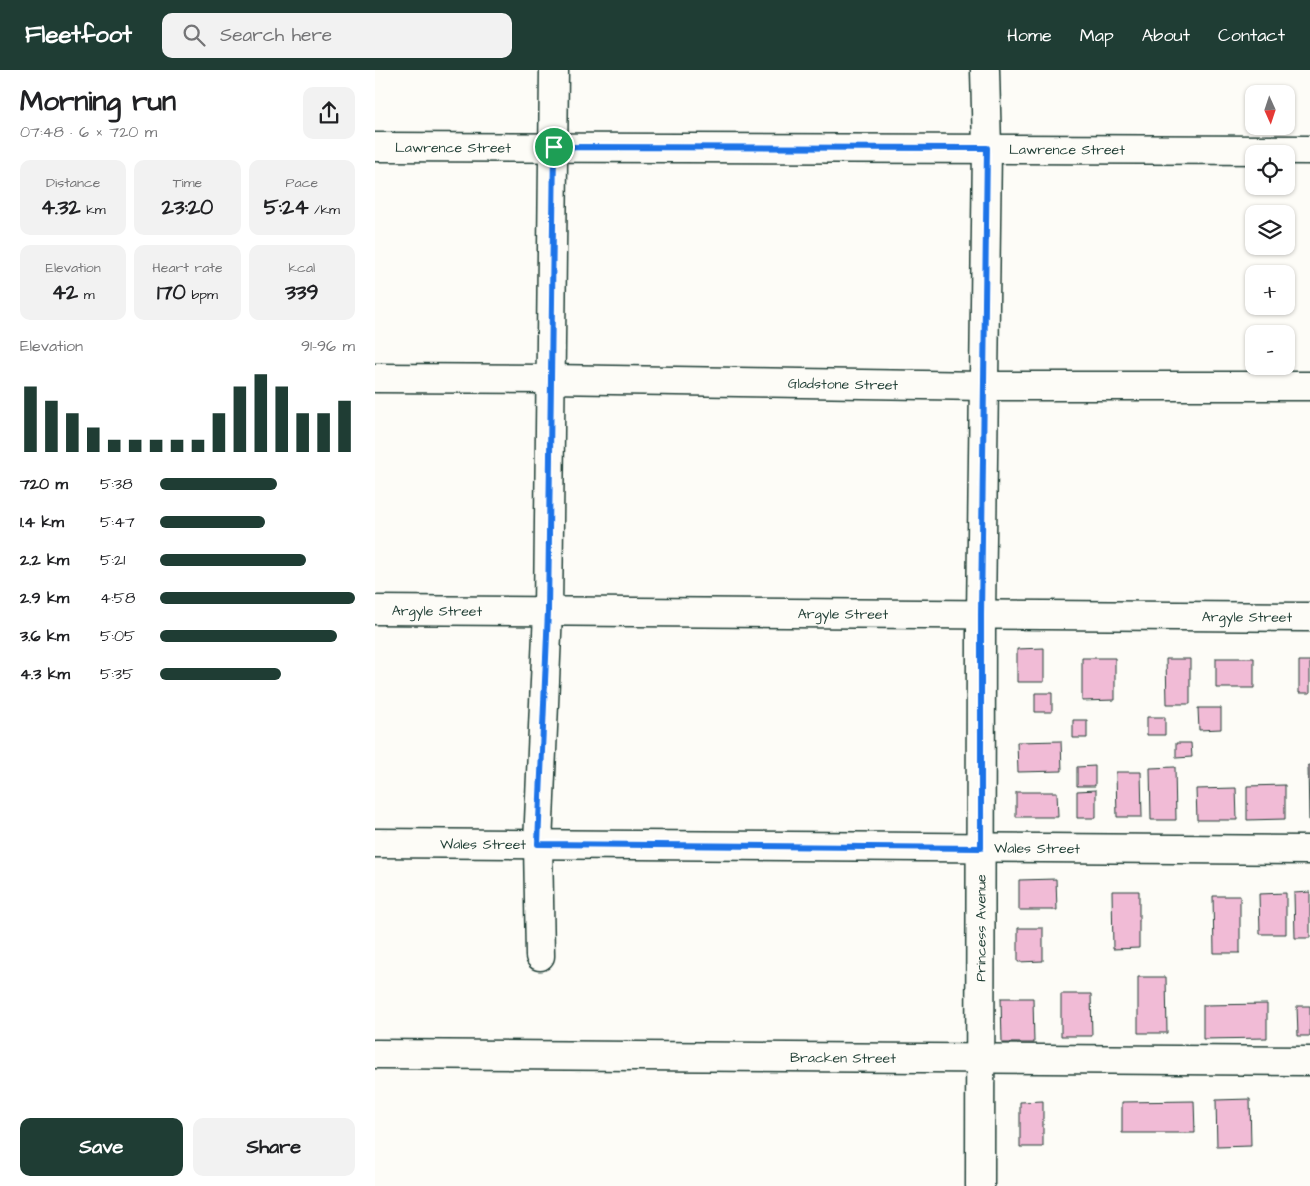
<!DOCTYPE html>
<meta charset="utf-8">
<style>
:root{--surface:#fff;--page:#f2f2f2;--text:#202124;--muted:#757577;--accent:#1f3d34}
body{margin:0;font-family:"Architects Daughter",sans-serif;background:var(--page);color:var(--text);height:100vh;display:flex;flex-direction:column;font-size:19px;white-space:nowrap}
*{box-sizing:border-box;margin:0}
p{font-size:16px;color:var(--muted)}
.icon{flex:none;width:28px;height:28px;fill:none;stroke:currentColor;stroke-width:2;stroke-linecap:round;stroke-linejoin:round}
.map{position:relative;flex:1;overflow:hidden}
.details{display:flex;flex-direction:column;background:var(--surface);width:375px}
.details>*{flex:none}
.needle{width:32px;rotate:177deg}
.tools{position:absolute;left:870px;top:15px;display:grid;gap:10px}
.tools a{display:grid;place-items:center;width:50px;height:50px;border-radius:10px;background:var(--surface);box-shadow:0 1px 4px #0004;font-size:25px}
.pin{position:absolute;display:grid;place-items:center;width:42px;height:42px;color:#fff;margin:-21px;border:2px solid #fff;border-radius:50%;box-shadow:0 1px 5px #0007}
.round{display:grid;place-items:center;flex:none;width:52px;height:52px;border-radius:10px;background:var(--page)}
.summary{display:flex;align-items:center;justify-content:space-between;height:85px;padding:0 20px}
h1{font-size:28px;font-weight:800;line-height:38px}
.figures{display:grid;grid-template-columns:repeat(3,1fr);gap:8px;height:85px;padding:5px 20px}
.figures div{display:grid;align-content:center;border-radius:10px;background:var(--page);text-align:center}
.figures b{font-size:21px;font-weight:800}
.figures small{font-size:14px;font-weight:400}
.figures p{font-size:14px}
.chart{height:140px;padding:10px 20px}
.chart p{display:flex;justify-content:space-between}
.chart svg{width:100%;height:90px;margin-top:5px;stroke:var(--accent);stroke-width:6}
.action{display:flex;gap:10px;margin-top:auto;padding:10px 20px}
.action a{flex:1;height:58px;border-radius:10px;background:var(--accent);color:#fff;font-size:20px;font-weight:800;line-height:58px;text-align:center}
.action a+a{background:var(--page);color:var(--text)}
ul{padding:0 20px;list-style:none;font-size:16px}
li{display:grid;grid-template-columns:80px 60px 1fr;align-items:center;height:38px}
li i{height:12px;border-radius:6px;background:var(--accent)}
header{display:flex;align-items:center;gap:30px;box-sizing:border-box;height:70px;padding:0 25px;background:var(--accent);color:#fff}
header strong{font-size:24px}
nav{display:flex;gap:28px;margin-inline-start:auto;font-size:18px}
.search{width:350px;height:45px;background:var(--page);display:flex;align-items:center;gap:12px;box-sizing:border-box;padding:0 18px;border-radius:10px;color:var(--muted);font-size:19px}
main{display:flex;flex:1;min-height:0}
.map>svg:first-child{display:block}
</style>
<header>
<strong>Fleetfoot</strong>
<div class="search"><svg class="icon" aria-label="search" viewBox="0 0 24 24"><circle cx="10" cy="10" r="6"/><path d="M15 15l6 6"/></svg>Search here</div>
<nav><a>Home</a><a>Map</a><a>About</a><a>Contact</a></nav>
</header>
<main>
<section class="details">
<div class="summary"><div><h1>Morning run</h1><p>07:48 · 6 × 720 m</p></div><a class="round"><svg class="icon" aria-label="share" viewBox="0 0 24 24"><path d="M12 15V3M7 8l5-5 5 5M5 13v7h14v-7"/></svg></a></div>
<div class="figures">
<div><p>Distance</p><b>4.32<small> km</small></b></div>
<div><p>Time</p><b>23:20</b></div>
<div><p>Pace</p><b>5:24<small> /km</small></b></div>
</div>
<div class="figures">
<div><p>Elevation</p><b>42<small> m</small></b></div>
<div><p>Heart rate</p><b>170<small> bpm</small></b></div>
<div><p>kcal</p><b>339</b></div>
</div>
<div class="chart"><p><span>Elevation</span>91–96 m</p>
<svg viewBox="0 0 160 44" preserveAspectRatio="none"><path d="M5 44V12M15 44V19M25 44V25M35 44V32M45 44V38M55 44V38M65 44V38M75 44V38M85 44V38M95 44V25M105 44V12M115 44V6M125 44V12M135 44V25M145 44V25M155 44V19"/></svg>
</div>
<ul>
<li><b>720 m</b>5:38<i style="width:60%"></i></li>
<li><b>1.4 km</b>5:47<i style="width:54%"></i></li>
<li><b>2.2 km</b>5:21<i style="width:75%"></i></li>
<li><b>2.9 km</b>4:58<i style="width:100%"></i></li>
<li><b>3.6 km</b>5:05<i style="width:91%"></i></li>
<li><b>4.3 km</b>5:35<i style="width:62%"></i></li>
</ul>
<div class="action"><a>Save</a><a>Share</a></div>
</section>
<div class="map">
<svg width="935" height="1116" viewBox="0 0 935 1116">
<rect width="100%" height="100%" fill="#fdfcf7"/>
<filter id="ink" filterUnits="userSpaceOnUse"><feTurbulence type="fractalNoise" baseFrequency=".02" numOctaves="2"/><feDisplacementMap in="SourceGraphic" scale="10" xChannelSelector="R" yChannelSelector="G"/><feConvolveMatrix kernelMatrix="1 2 1 2 8 2 1 2 1" color-interpolation-filters="sRGB"/></filter>
<g filter="url(#ink)">
<path fill="#f1bbd6" stroke="#1f3d34" d="M669,578V612H642V579Z
M707,588H740V630L707,631Z
M841,588H879V618H841Z
M791,589H815V634H792Z
M924,591H935V623H924Z
M660,623H677V642H660Z
M823,638H846V659L824,660Z
M772,647H790V665H772Z
M698,650H712V668H698Z
M686,671L687,701L643,702L642,672Z
M801,673H816L817,687L801,688Z
M933,695H935V750H934Z
M720,696V716H702V697Z
M800,697L801,750H776L775,698Z
M741,702H766L767,747H742Z
M910,715V749L872,750V716Z
M861,718L862,750H822L821,719Z
M721,720V748H702V721Z
M641,722H682L683,747H641Z
M681,809L682,840H644V810Z
M737,821H764V878L738,879Z
M935,822V868H920L919,823Z
M911,823V864H885L884,824Z
M838,826H865V883H839Z
M643,858H668V891L643,892Z
M763,907H791L792,963H763Z
M686,924H716L717,966H686Z
M626,928H658L659,973H627Z
M892,934V968L828,969V935Z
M922,936H935V966H923Z
M875,1029L876,1076L842,1077L841,1030Z
M668,1031V1077H645V1032Z
M819,1031L820,1063H747V1032Z"/>
<g fill="none" stroke-linecap="round" stroke-linejoin="round">
<defs>
<g id="minor">
<path id="s1" d="M0,77L935,80"/>
<path id="s2" d="M0,308L175,309L608,316H935"/>
<path id="s3" d="M0,540L935,547"/>
<path id="s4" d="M0,773L935,780"/>
<path d="M165,886L163,774L173,541L179,0"/>
<path id="s5" d="M0,984L935,991"/>
<path id="s6" d="M605,1116L606,545L612,78L610,0"/>
</g>
</defs>
<use href="#minor" stroke="#1f3d34" stroke-width="31"/>
<use href="#minor" stroke="#fdfcf7" stroke-width="28"/>
</g>
</g>
<g fill="none" stroke-linecap="round" stroke-linejoin="round" filter="url(#ink)">
<defs>
<path id="route" d="M179,77L612,78L606,545V778L163,774L173,541Z"/>
</defs>
<use href="#route" stroke="#fff" stroke-width="10"/>
<use href="#route" stroke="#1a73e8" stroke-width="6"/>
</g>
<g text-anchor="middle" stroke-width="4" stroke-linejoin="round" paint-order="stroke">
<g font-size="14" fill="#1f3d34" stroke="#fdfcf7">
<text dy="5" stroke="none"><textPath href="#s1" startOffset="78">Lawrence Street</textPath></text>
<text dy="5" stroke="none"><textPath href="#s1" startOffset="692">Lawrence Street</textPath></text>
<text dy="5" stroke="none"><textPath href="#s2" startOffset="468">Gladstone Street</textPath></text>
<text dy="5" stroke="none"><textPath href="#s3" startOffset="62">Argyle Street</textPath></text>
<text dy="5" stroke="none"><textPath href="#s3" startOffset="468">Argyle Street</textPath></text>
<text dy="5" stroke="none"><textPath href="#s3" startOffset="872">Argyle Street</textPath></text>
<text dy="5" stroke="none"><textPath href="#s4" startOffset="108">Wales Street</textPath></text>
<text dy="5" stroke="none"><textPath href="#s4" startOffset="662">Wales Street</textPath></text>
<text dy="5" stroke="none"><textPath href="#s6" startOffset="258">Princess Avenue</textPath></text>
<text dy="5" stroke="none"><textPath href="#s5" startOffset="468">Bracken Street</textPath></text>
</g>
</g>
</svg>
<div class="tools">
<a><svg class="needle" viewBox="-14 -14 28 28"><path d="M0-13l5 13h-10z" fill="#e53935"/><path d="M0 13l5-13h-10z" fill="#757577"/></svg></a>
<a><svg class="icon" aria-label="locate" viewBox="0 0 24 24"><circle cx="12" cy="12" r="6"/><path d="M12 2v4M12 18v4M2 12h4M18 12h4"/></svg></a>
<a><svg class="icon" aria-label="layers" viewBox="0 0 24 24"><path d="M12 4l9 5-9 5-9-5zM3 14l9 5 9-5"/></svg></a>
<a>+</a>
<a>−</a>
</div>
<div class="pin" style="left:179px;top:77px;background:#1e9e55"><svg class="icon" aria-label="arrive" viewBox="0 0 24 24"><path d="M6 21V4h12l-3 4 3 4H6"/></svg></div>
</div>
</main>
